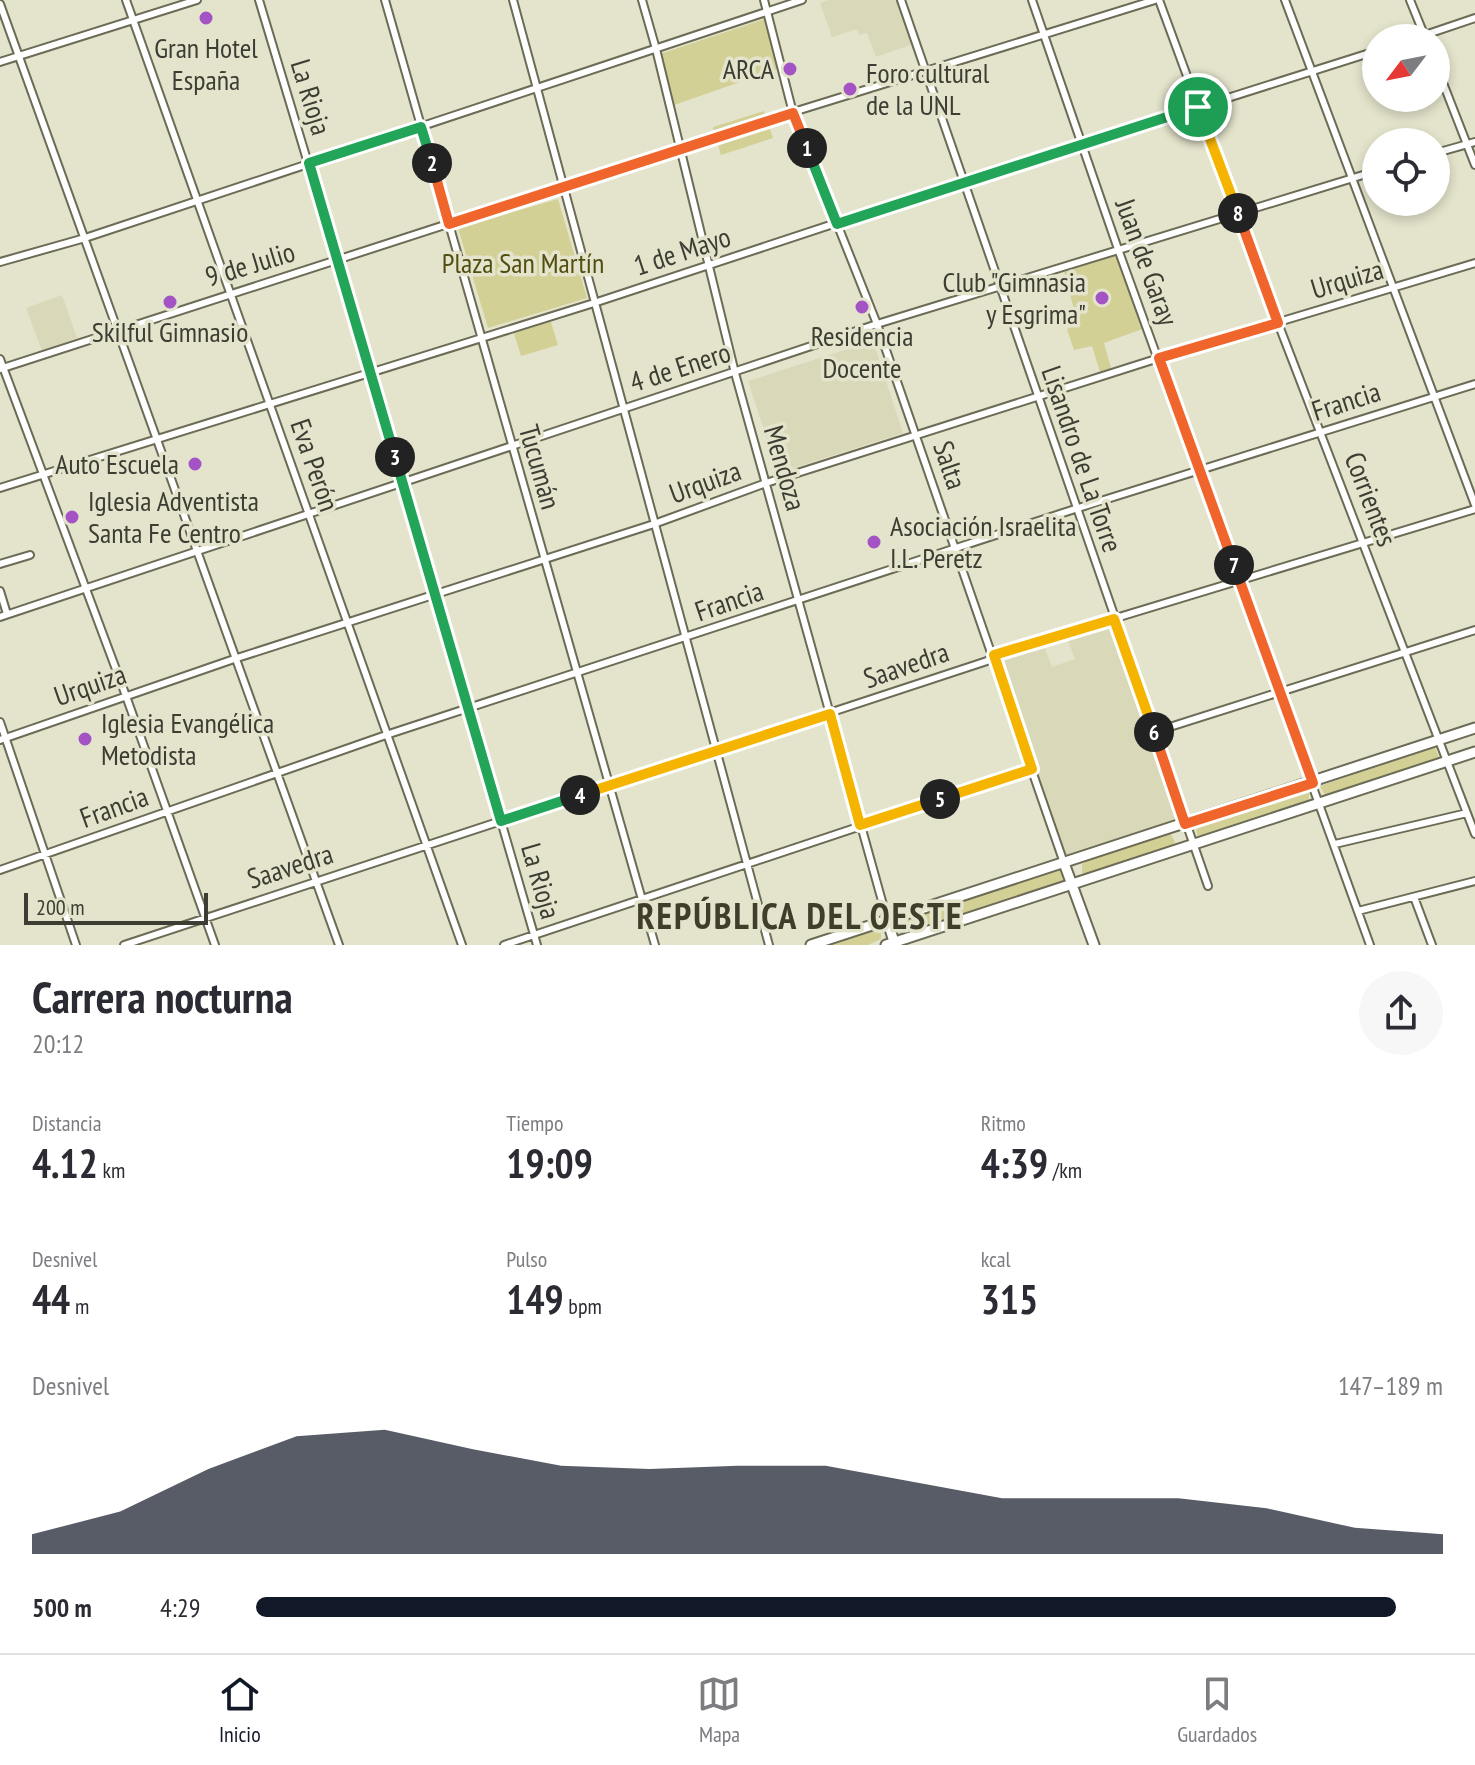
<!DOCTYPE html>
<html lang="es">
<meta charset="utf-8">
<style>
:root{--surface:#fff;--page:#f7f7f7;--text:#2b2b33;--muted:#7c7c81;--line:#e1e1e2;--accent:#111827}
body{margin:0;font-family:"PT Sans Narrow",sans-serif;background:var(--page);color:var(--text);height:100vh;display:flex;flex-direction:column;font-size:30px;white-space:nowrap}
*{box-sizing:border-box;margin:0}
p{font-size:26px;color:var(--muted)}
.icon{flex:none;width:44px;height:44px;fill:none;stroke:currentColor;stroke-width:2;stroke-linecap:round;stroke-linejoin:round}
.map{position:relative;height:945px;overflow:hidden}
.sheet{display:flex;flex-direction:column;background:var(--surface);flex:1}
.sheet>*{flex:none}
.needle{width:52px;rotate:238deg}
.controls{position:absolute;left:1362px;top:24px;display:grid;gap:16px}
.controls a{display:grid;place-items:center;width:88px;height:88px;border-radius:50%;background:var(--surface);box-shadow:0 4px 12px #0003;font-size:40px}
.scale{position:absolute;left:24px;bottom:20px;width:184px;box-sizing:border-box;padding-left:8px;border:4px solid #3d3d33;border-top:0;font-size:22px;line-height:28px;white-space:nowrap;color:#3d3d33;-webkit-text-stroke:6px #e4e4cc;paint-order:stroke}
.pin{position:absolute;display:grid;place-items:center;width:68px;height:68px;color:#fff;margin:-34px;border:4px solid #fff;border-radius:50%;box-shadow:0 2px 8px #0007}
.km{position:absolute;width:40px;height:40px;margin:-20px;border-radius:50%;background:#222;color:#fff;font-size:22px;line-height:40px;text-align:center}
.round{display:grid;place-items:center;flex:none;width:84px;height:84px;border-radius:42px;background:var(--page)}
.headline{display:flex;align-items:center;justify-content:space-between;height:136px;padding:0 32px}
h1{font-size:44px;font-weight:600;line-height:60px}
.stats{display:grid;grid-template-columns:repeat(3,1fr);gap:12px;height:136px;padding:8px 32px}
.stats div{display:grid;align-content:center}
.stats b{font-size:40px;font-weight:600}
.stats small{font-size:22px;font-weight:400}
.stats p{font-size:22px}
.chart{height:224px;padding:16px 32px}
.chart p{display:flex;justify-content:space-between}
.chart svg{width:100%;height:144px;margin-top:8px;fill:var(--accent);opacity:.7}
ul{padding:0 32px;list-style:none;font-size:26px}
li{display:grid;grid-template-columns:128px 96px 1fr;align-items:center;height:60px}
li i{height:20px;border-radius:10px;background:var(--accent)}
.menu{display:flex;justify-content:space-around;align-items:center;height:112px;border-top:2px solid var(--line);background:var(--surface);font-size:22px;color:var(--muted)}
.menu a{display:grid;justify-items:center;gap:4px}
.menu .active{color:var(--accent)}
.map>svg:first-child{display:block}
</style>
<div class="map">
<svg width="1475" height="945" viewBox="0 0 1475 945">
<rect width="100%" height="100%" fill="#e4e4cc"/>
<path fill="#d9d8b9" d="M829,0H897L913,44L876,57L867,33L859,35L857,29L832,37L820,3Z
M62,295L77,338L42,351L26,308Z
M873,341L903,433L778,473L748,381Z
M1109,624L1114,627L1179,815L1177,820L1069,857L1065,855L1000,664L1002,660L1044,646L1052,667L1075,659L1067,638Z"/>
<path fill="#d3d096" d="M765,19L778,69L674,105L660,54Z
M764,111L773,138L721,155L713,127Z
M558,199L587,298L488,328L458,228Z
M1117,255L1145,328L1104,343L1111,368L1100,372L1092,346L1074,350L1067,329L1078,324L1064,272Z
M550,319L558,345L521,356L513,330Z
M1435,747L1439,758L1326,797L1320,786Z
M1304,789L1309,792V802L1202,836L1197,835L1196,824Z
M1170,833L1175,842L1172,847L1087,876L1082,872V865L1087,861Z
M1056,870L1063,872L1064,881L1061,883L906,934L899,933L896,922Z
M877,928L881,932V939L868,945H825Z"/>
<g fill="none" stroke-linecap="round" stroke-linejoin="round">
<defs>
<path id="street" d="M126,0L462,945
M259,0L371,373L537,945
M385,0L655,945
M513,0L769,945
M642,0L656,49L735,373L887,919
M764,0L793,113L877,324L1064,863
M901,0L1208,886
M1032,0L1118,249L1370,945
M1159,0L1278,323L1475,834
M1285,0L1475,505
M1410,0L1425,37
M0,4L339,945
M1416,38L1475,18
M0,62L197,0
M1436,65L1475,165
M1436,153L1475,142
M0,262L85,238L802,0
M0,359L126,696L215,945
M0,369L803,109L1155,0
M0,488L594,303L909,199L1376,51
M0,564L30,555
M0,591L7,614
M0,617L877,324L1376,171
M0,722L76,945
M1154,732L1475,630
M0,740L237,658L654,524L766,483L1159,358L1475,263
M1335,844L1467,813
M0,870L386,735L1075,509L1475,384
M1414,897L1432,945
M1358,911L1475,881
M124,945L987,661L994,655L1475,509
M504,945L1032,769"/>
<path id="secondary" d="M1064,863L1094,945
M887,919L895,945
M811,945L1475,728
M886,945L1475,752"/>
</defs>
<use href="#street" stroke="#6c6b56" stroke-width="10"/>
<use href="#secondary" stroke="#6c6b56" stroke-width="13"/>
<use href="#street" stroke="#fff" stroke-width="6"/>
<use href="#secondary" stroke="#fff" stroke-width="9"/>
</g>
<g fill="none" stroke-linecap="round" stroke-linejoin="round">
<defs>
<path id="split-1" d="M807,148L837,224L1198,107"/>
<path id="split-2" d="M432,163L449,224L793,113L807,148"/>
<path id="split-3" d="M395,457L309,163L421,127L432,163"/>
<path id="split-4" d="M395,457L501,821L580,795"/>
<path id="split-5" d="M580,795L830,714L860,825L940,799"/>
<path id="split-6" d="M940,799L1032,769L994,655L1114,619L1154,732"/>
<path id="split-7" d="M1154,732L1185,824L1313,783L1234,565"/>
<path id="split-8" d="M1234,565L1159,358L1278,323L1238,213"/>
<path id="split-9" d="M1198,107L1238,213"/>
</defs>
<use href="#split-1" stroke="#fff" stroke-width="16"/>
<use href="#split-2" stroke="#fff" stroke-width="16"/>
<use href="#split-3" stroke="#fff" stroke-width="16"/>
<use href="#split-4" stroke="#fff" stroke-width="16"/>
<use href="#split-5" stroke="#fff" stroke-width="16"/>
<use href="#split-6" stroke="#fff" stroke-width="16"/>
<use href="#split-7" stroke="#fff" stroke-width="16"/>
<use href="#split-8" stroke="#fff" stroke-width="16"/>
<use href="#split-9" stroke="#fff" stroke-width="16"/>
<use href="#split-1" stroke="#22a559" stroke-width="10"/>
<use href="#split-2" stroke="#f0652b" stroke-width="10"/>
<use href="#split-3" stroke="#22a559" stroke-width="10"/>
<use href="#split-4" stroke="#22a559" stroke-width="10"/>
<use href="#split-5" stroke="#f5b400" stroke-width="10"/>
<use href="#split-6" stroke="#f5b400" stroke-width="10"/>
<use href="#split-7" stroke="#f0652b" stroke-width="10"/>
<use href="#split-8" stroke="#f0652b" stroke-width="10"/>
<use href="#split-9" stroke="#f5b400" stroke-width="10"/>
</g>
<g fill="#a353c3" stroke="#e4e4cc" stroke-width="3">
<circle cx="206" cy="18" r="8"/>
<circle cx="790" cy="69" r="8"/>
<circle cx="850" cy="89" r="8"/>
<circle cx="1102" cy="298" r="8"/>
<circle cx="170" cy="302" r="8"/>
<circle cx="862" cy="307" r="8"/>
<circle cx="195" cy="464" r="8"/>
<circle cx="72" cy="517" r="8"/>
<circle cx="874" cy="542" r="8"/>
<circle cx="85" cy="739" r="8"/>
</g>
<g text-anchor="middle" stroke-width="7" stroke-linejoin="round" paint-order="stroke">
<g font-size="28" fill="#3d3d33" stroke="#e4e4cc" text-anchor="start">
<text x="206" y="58" text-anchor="middle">Gran Hotel<tspan x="206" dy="32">España</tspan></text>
<text x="774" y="79" text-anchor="end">ARCA</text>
<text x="866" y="83">Foro cultural<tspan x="866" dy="32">de la UNL</tspan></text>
<text x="1086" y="292" text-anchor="end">Club "Gimnasia<tspan x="1086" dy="32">y Esgrima"</tspan></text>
<text x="170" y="342" text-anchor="middle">Skilful Gimnasio</text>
<text x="862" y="346" text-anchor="middle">Residencia<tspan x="862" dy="32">Docente</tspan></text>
<text x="179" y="474" text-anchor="end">Auto Escuela</text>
<text x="88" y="511">Iglesia Adventista<tspan x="88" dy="32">Santa Fe Centro</tspan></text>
<text x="890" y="536">Asociación Israelita<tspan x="890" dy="32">I.L. Peretz</tspan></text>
<text x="101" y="733">Iglesia Evangélica<tspan x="101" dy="32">Metodista</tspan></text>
</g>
<g font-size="28" fill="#3d3d33" stroke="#e4e4cc">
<text transform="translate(311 97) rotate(73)" y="10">La Rioja</text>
<text transform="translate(682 251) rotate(-18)" y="10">1 de Mayo</text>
<text transform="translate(1147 262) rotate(70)" y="10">Juan de Garay</text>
<text transform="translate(250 264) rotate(-17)" y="10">9 de Julio</text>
<text transform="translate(1347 279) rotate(-17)" y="10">Urquiza</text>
<text transform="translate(680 367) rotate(-18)" y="10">4 de Enero</text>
<text transform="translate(1346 401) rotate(-18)" y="10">Francia</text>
<text transform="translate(1082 459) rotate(71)" y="10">Lisandro de La Torre</text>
<text transform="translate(315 465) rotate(71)" y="10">Eva Perón</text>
<text transform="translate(950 465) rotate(71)" y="10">Salta</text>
<text transform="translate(540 467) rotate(74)" y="10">Tucumán</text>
<text transform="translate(785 468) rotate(74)" y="10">Mendoza</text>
<text transform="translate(705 482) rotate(-20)" y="10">Urquiza</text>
<text transform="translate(1371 499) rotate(69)" y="10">Corrientes</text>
<text transform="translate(729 601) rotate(-19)" y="10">Francia</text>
<text transform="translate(906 665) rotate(-19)" y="10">Saavedra</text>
<text transform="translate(90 685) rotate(-19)" y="10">Urquiza</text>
<text transform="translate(114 807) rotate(-20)" y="10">Francia</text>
<text transform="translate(290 866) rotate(-18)" y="10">Saavedra</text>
<text transform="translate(541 881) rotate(74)" y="10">La Rioja</text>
</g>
<g font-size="28" fill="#524e11" stroke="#e4e4cc">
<text x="523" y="273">Plaza San Martín</text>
</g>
<g font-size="36" font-weight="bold" letter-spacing="2" fill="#3f3e2b" stroke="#e4e4cc">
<text x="800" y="929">REPÚBLICA DEL OESTE</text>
</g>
</g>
</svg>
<div class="controls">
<a><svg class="needle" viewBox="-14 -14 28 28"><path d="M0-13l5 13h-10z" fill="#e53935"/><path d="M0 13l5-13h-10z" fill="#7c7c81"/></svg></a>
<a><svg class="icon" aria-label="locate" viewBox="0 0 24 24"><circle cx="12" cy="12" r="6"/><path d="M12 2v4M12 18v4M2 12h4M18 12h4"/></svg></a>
</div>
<div class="scale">200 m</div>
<div class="pin" style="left:1198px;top:107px;background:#1e9e55"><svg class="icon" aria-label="arrive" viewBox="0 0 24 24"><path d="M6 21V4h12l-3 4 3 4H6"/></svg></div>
<b class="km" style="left:807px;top:148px">1</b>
<b class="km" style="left:432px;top:163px">2</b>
<b class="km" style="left:395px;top:457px">3</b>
<b class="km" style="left:580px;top:795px">4</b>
<b class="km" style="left:940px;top:799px">5</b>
<b class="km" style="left:1154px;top:732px">6</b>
<b class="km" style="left:1234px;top:565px">7</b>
<b class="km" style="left:1238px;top:213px">8</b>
</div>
<section class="sheet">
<div class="headline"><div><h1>Carrera nocturna</h1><p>20:12</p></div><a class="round"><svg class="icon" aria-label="share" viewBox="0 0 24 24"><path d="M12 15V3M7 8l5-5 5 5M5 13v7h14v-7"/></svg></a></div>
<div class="stats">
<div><p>Distancia</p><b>4.12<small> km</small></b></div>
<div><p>Tiempo</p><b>19:09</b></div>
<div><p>Ritmo</p><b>4:39<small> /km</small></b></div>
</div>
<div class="stats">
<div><p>Desnivel</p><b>44<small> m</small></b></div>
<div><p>Pulso</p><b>149<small> bpm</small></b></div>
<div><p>kcal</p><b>315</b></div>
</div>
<div class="chart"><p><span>Desnivel</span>147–189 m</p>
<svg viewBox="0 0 160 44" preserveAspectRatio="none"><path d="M0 44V38L10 31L20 18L30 8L40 6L50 12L60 17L70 18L80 17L90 17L100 22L110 27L120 27L130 27L140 30L150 36L160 38V44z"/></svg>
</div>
<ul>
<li><b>500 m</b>4:29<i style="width:96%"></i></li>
</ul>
</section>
<nav class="menu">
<a class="active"><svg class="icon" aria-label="home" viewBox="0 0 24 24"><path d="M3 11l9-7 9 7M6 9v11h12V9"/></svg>Inicio</a>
<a><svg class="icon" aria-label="map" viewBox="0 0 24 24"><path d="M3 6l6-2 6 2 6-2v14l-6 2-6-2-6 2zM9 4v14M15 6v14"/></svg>Mapa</a>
<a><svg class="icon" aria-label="saved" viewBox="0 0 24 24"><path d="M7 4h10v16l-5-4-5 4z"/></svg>Guardados</a>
</nav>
